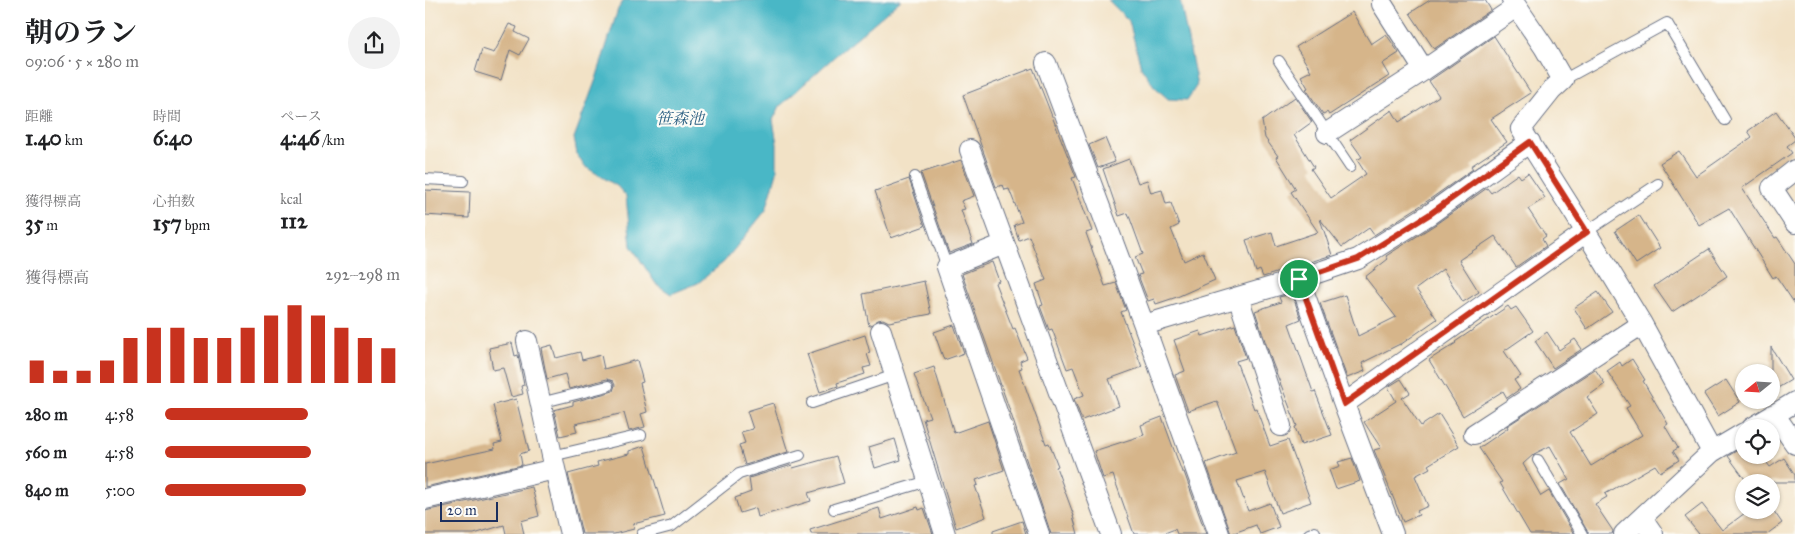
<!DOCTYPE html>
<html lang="ja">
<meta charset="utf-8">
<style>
:root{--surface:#fff;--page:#f2f2f2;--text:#202124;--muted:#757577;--accent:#c8321e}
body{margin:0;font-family:"IM FELL Great Primer","Noto Serif JP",serif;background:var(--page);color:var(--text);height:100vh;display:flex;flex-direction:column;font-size:19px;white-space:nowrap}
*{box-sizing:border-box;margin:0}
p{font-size:16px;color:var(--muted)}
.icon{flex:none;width:28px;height:28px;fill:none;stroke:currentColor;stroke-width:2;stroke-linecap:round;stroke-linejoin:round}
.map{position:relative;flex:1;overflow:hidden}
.sheet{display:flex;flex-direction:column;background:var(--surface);width:425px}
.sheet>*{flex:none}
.needle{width:32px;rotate:252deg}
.controls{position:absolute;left:1310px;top:364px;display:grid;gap:10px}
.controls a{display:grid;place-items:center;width:45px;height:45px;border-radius:50%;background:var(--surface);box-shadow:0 1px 4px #0004;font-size:25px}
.scale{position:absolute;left:15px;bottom:12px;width:58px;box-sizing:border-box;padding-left:5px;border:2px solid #1b2f5e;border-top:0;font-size:14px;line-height:18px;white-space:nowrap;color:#1b2f5e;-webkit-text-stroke:4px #fdfcf7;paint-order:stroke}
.pin{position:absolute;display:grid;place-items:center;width:42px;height:42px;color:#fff;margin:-21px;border:2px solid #fff;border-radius:50%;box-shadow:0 1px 5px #0007}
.round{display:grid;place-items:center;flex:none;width:52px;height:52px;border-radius:26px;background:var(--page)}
.head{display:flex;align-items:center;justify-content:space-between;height:85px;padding:0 25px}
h1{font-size:28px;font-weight:700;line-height:38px}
.stats{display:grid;grid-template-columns:repeat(3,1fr);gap:8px;height:85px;padding:5px 25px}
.stats div{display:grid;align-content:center}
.stats b{font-size:21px;font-weight:700}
.stats small{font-size:14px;font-weight:400}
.stats p{font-size:14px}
.chart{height:140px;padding:10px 25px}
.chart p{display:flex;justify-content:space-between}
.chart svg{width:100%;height:90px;margin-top:5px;stroke:var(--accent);stroke-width:6}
ul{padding:0 25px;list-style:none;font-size:16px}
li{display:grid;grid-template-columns:80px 60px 1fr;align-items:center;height:38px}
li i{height:12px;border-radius:6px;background:var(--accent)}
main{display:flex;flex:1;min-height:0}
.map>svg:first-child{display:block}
</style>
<main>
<section class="sheet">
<div class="head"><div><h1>朝のラン</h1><p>09:06 · 5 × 280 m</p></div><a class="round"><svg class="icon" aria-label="share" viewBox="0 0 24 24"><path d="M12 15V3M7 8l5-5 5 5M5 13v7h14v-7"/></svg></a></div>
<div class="stats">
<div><p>距離</p><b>1.40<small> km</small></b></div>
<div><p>時間</p><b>6:40</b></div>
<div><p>ペース</p><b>4:46<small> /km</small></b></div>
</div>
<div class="stats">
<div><p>獲得標高</p><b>35<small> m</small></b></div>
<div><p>心拍数</p><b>157<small> bpm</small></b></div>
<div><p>kcal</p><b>112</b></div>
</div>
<div class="chart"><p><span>獲得標高</span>292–298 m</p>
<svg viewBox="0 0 160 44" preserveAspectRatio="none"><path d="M5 44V33M15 44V38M25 44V38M35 44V33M45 44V22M55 44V17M65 44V17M75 44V22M85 44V22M95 44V17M105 44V11M115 44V6M125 44V11M135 44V17M145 44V22M155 44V27"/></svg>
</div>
<ul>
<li><b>280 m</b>4:58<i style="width:61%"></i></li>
<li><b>560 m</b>4:58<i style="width:62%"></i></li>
<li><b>840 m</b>5:00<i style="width:60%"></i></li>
</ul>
</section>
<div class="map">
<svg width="1370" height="534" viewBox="0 0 1370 534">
<rect width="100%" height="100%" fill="#fdfcf7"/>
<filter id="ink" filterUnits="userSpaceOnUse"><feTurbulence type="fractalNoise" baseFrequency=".02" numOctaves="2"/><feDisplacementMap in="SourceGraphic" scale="10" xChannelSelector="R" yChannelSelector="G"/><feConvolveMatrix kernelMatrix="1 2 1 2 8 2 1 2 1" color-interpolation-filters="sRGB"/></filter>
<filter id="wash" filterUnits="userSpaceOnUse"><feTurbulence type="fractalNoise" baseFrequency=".0096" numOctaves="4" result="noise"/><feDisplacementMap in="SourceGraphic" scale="20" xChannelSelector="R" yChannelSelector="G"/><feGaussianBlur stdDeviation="1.12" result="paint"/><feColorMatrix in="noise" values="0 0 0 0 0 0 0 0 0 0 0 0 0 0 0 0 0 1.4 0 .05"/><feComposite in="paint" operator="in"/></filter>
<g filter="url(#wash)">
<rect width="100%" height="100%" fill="#f2e2c6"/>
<path fill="#4ab7c6" stroke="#327392" d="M199,0H476L409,57L355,106L348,120L352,144V172L341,210L299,262L273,283L246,294L231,284L206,246L201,196L192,186L159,166L152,154L149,138L171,79L193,9Z
M683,0H755L772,85L762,100L743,99L729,86L716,67L704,21Z"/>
<g id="blocks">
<path fill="#d6b58a" d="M1005,0H1060L1066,10L1009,49L985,13Z
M927,12L946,44L961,34L974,53L957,64L964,76L904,115L902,112L898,114L881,89L883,88L876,76L886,71L871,47Z
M84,24L92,27L90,32L104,39L95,55L85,50L76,80L50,72L57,49L69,53Z
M1069,36L1106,93L1066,119L1082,142L1046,166L1048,169L998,204L949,235L944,228L917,247L895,219L907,255L838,277L835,270L831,272L821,240L847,232L851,246L893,232L866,192L871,189L851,157L853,156L840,138L837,121L870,97L887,122L869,135L889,167L886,169L906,198L941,174L932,160L937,157L925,140L967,110L974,122L1014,96L1004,81Z
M608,68L651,177L647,178L667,231L661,233L680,286L691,283L701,310L696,312L717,367L684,379L694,406L657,420L649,399L659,395L648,367L642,369L627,329L624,330L615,306L618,305L611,284L621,280L604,236L594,240L589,225L597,222L584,189L580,190L578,185L571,187L538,95Z
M1351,111L1370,138V140L1362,146L1367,153L1317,188L1350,238L1352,237L1370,264V304L1351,276L1348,278L1304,208L1274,225L1235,163L1254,151L1271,176L1327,137L1323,131Z
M680,138L690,162L673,168L664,145Z
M704,159L713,183L722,180L726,193L737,190L741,204L746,203L754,225L746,229L759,261L778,252L790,280L752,297L731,304L729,299L723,301L713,275L717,274L710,257L718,254L703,213L694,216L678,169Z
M536,160L549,196L536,201L540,209L536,210L548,244L524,253L496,173Z
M1103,173L1120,198L1103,209L1121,236L1117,239L1121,246L1091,267L1070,236L1034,260L1054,292L1038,302L1018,269L991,289L1012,319L975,345V344L937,363L940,371L922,378L895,303L920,295L933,336L971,317L940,277L963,259L961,256L1011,224L1062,188L1066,193L1093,174L1096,178Z
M484,179L500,226L466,238L450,191Z
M0,190L45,192L44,218L0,215Z
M1214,215L1235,248L1211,264L1190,231Z
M1284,249L1302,276L1247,312L1229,286Z
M567,262L574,281L570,283L588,329L590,328L602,358L595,361L597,368L594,369L621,444L624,443L633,466L631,467L649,516H648L653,534H626L586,414L537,274Z
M499,281L506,314L464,322L458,319L453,320L444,326L438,294Z
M1173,292L1187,312L1162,329L1149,308Z
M867,294L876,319L864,324L888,392L890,391L907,435L876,445L870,427L872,426L847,362L830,311L856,302L854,297Z
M1083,306L1086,310L1091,307L1108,331L1079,351L1096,376L1089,380L1095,389L1082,398L1078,391L1038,416L1004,360L1031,343L1030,342Z
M529,325L539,353L519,360L509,332Z
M810,325L821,358L811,361L829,409L831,408L845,446L863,440L886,502L855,513L840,472L812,481L823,511L845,503L854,527L835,534L831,525L806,534L781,463L811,452L792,401L763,411L750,375L760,371L749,340L775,331L777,336Z
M1122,332L1134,350L1150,339L1157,349L1128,368L1110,341Z
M440,335L445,353L442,354L446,366L438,368L440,374L412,383L413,386L395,392L382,354Z
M87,343L90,356L93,355L99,385L96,386L98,394L86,397L78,368L68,370L64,348Z
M127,345L131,358L155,352L157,360L176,355L179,369L212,360L218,382L215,383L222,412L216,414L220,427L204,431L199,413L150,424L152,432L135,436L129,410L148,405V402L185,392L188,391L190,385L188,381L182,379L144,389L140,374L122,379L116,348Z
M1346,347L1366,380L1346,392Z
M1207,359L1220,380L1218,381L1243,424L1240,426L1253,448L1248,451L1254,460L1235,472L1230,465L1180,494L1182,497L1170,504L1188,531L1187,534H1164L1135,484L1144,479L1125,446L1109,454L1098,464L1116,496L1124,491L1149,534H1105L1075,483L1077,482L1054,448L1083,428L1082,426L1170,369L1180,384L1162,397L1173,414L1145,432L1166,466L1217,435L1201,408L1205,406L1182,371L1195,362L1197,366Z
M509,367L529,433L563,421L579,470L551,480L553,485L550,486L561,517L531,528L498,419L505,417L489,374Z
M976,379L985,393L977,398L996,426L1014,414L1034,446L1003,465L1005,468L990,476L1003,506L992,511L994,515L978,522L949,450L956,448L939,422L971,401L963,387Z
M1301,380L1315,402L1293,416L1279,394Z
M91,399L104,451L95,454L97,465L0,487V464L70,449L69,444L77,442L68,405Z
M348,403L363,452L320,465L314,445L320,443L316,432L328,429L322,411Z
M737,417L757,472H759L781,534H752L750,529L737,534H709L688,475L678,478L669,451L719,435L716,425Z
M470,439L476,460L450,468L444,447Z
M219,446L240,516L208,524L209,529L189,534H157L143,474L173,466L172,462L204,454V451Z
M1316,448L1319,455H1336L1345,467L1359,458L1370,475V482H1322L1303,456Z
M411,456L419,483L383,493L386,501L333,517L331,508L315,513L310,498L326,492L324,478L367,465L368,468Z
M927,458L935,481L911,489L904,470L915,466L913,462Z
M107,487L114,516L96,521L99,534H81L79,525L49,534H0V511Z
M1277,504L1297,530L1324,510H1346V507L1357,523L1342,534H1274L1260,517Z
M493,507L494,510L499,508L508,534H386L385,530L454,508L457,519Z
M597,521L601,534H568V531Z"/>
</g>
</g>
<g filter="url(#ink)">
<use href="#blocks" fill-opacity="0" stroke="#666e82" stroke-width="1"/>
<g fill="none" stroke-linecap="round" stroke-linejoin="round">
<defs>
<path id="service" d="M854,61L925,167
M1138,80L1242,23L1300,120
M490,177L522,267
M0,179L38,181
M1161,232L1233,184
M115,403L183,386
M387,403L470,375
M127,456L216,435
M1113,460L1157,534
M409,509L503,481
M217,534L247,526L314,474L375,455
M884,534L890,532"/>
<path id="minor" d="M1087,0L1119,47L1138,80L1127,90L1096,129L1161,232L1217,324L1287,452
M957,4L999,70
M621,63L719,325
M902,133L999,70L1091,7
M545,150L686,534
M1370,170L1347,188L1370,223
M579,244L522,267L614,534
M874,279L919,404L968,534
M813,297L856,426
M456,331L520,534
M102,341L130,469
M919,404L1161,232
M1349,414L1370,444
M1327,428L1370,402
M1049,434L1217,324
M0,499L130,469L145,534
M1217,518L1228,534
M794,534L719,325L874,279L933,259L1005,214L1105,142
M1199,534L1287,452L1319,433"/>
</defs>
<use href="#service" stroke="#666e82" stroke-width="12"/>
<use href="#minor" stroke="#666e82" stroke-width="22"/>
<use href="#service" stroke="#fff" stroke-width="10"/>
<use href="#minor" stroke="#fff" stroke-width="20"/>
</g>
</g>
<g fill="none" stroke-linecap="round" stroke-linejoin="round" filter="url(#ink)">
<defs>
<path id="route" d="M1105,142L1162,232L919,404L874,279L933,259L1005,214Z"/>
</defs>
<use href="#route" stroke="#fff" stroke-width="10"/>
<use href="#route" stroke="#c8321e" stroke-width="6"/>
</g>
<g text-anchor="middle" stroke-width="4.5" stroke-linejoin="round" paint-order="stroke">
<g font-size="16" font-style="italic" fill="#2b5f82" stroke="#fdfcf7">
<text x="255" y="124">笹森池</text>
</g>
</g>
</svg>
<div class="controls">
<a><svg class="needle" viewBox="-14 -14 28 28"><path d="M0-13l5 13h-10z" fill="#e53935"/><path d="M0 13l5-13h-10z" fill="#757577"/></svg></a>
<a><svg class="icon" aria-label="locate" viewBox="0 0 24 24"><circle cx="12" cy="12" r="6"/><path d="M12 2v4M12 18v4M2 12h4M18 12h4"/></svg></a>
<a><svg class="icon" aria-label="layers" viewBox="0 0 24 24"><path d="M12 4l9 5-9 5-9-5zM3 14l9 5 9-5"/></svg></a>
</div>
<div class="scale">20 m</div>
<div class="pin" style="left:874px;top:279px;background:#1e9e55"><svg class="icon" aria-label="arrive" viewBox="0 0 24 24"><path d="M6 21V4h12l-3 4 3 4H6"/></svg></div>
</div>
</main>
